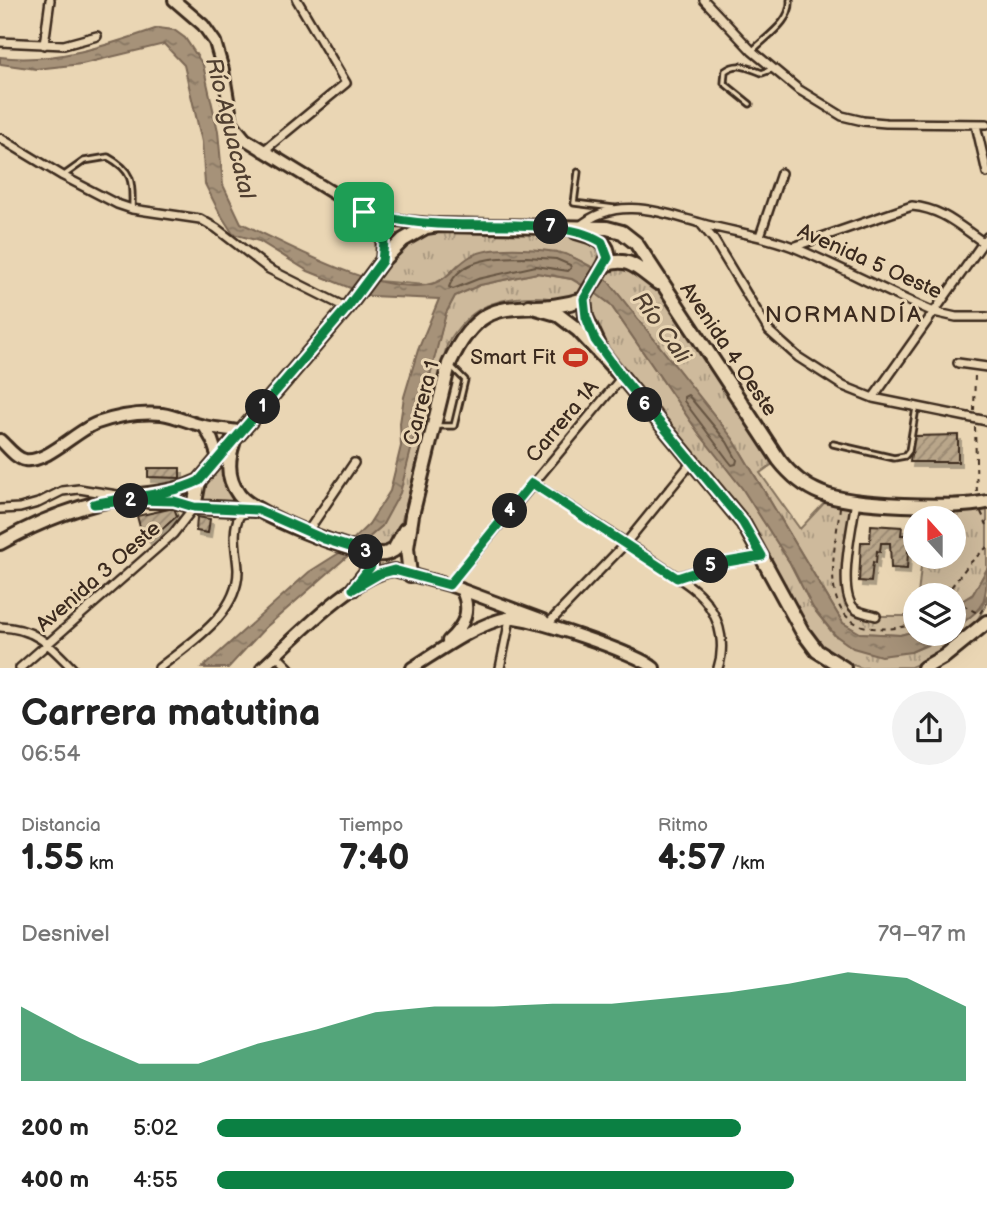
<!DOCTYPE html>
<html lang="es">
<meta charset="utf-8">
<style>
:root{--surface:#fff;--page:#f2f2f2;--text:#222;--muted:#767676;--accent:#0b8043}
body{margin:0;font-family:"Balsamiq Sans",sans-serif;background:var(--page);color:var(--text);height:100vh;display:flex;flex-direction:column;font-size:26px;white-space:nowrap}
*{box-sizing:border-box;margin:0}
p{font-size:23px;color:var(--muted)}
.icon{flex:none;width:38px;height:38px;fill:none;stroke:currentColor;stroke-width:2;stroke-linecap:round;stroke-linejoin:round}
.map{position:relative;height:668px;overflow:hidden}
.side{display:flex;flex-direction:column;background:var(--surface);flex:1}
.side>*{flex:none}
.needle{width:46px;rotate:339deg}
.controls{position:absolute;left:903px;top:506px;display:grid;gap:14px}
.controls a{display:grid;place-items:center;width:63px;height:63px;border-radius:50%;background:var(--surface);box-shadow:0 7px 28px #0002;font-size:35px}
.pin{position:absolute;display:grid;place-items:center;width:60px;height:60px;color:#fff;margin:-30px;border-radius:14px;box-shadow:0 4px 10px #0006}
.km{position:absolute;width:35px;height:35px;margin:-18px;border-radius:50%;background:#222;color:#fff;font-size:19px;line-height:35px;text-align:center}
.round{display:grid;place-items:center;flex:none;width:74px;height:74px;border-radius:37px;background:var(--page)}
.head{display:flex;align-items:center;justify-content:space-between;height:119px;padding:0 21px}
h1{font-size:38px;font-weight:700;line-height:52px}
.figures{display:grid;grid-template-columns:repeat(3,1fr);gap:10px;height:119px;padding:7px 21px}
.figures div{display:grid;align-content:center}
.figures b{font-size:35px;font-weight:700}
.figures small{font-size:19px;font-weight:400}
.figures p{font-size:19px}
.chart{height:196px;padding:14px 21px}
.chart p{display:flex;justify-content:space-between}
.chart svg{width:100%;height:126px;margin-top:7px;fill:var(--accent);opacity:.7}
ul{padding:0 21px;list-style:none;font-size:23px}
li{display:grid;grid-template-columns:112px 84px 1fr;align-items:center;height:52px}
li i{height:18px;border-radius:9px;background:var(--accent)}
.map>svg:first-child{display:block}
</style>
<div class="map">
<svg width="987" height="668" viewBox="0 0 987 668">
<defs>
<pattern id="park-tufts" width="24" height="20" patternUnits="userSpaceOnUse" patternTransform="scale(1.75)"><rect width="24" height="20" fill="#ceba9c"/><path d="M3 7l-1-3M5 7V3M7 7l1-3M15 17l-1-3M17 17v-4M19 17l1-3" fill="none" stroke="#a8977f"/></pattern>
<pattern id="water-ripples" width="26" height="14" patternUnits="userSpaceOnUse" patternTransform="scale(1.75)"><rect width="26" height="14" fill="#a69279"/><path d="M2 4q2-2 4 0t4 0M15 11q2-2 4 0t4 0" fill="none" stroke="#887763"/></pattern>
<pattern id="building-hatch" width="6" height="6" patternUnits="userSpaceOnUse" patternTransform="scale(1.75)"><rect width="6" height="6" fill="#b9a68a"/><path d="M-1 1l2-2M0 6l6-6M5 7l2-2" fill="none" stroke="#988770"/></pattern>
<filter id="shadow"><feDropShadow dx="3" dy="5" stdDeviation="0" flood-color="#0004"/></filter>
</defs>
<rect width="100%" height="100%" fill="#ead6b4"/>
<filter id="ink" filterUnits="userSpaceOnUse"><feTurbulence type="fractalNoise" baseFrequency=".0143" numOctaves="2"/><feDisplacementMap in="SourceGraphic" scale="14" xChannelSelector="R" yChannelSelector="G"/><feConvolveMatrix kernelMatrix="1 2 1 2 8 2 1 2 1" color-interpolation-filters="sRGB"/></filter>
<g filter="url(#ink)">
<path fill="#ceba9c" stroke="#84725d" stroke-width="2" d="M242,432L229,472L248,504L125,497L182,489Z"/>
<path fill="url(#park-tufts)" stroke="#84725d" stroke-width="2" d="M438,231C466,231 588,226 601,250C605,257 599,263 596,269L566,254L527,250L458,265L442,281L426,285L377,281L383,273L382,271C399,254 413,236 438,231Z
M626,264L660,292L774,463L760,473L800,529L827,500L856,504L845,586L857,611L876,616H915V631L900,635L859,633L843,623L733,439L604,276L606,270Z
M537,273L571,279L585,287L578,297C558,302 553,297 534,297C495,297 467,309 447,345L398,536C386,551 379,548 363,542L382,526L423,398L446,313L455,296L480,285Z
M594,292L610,304L698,432L742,488L790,563L813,608L835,636L911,652L954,634V630L982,607L987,595V603L970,633L932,658L911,667L862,668L841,661L822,647L808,627L747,520L601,338L587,301Z
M987,506V569L973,594L954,606V595H918L922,557L954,556V518H926L927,510Z"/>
<path fill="url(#water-ripples)" stroke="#7b6855" stroke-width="2" d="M158,28L174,30L185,38L203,65L218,131L223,185L241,223C291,246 371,293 427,285C447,282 455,265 471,256C492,245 534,249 557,252C572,255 591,266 604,276L733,439L843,623L860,633L900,635L915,631V634H950L911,652L881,656L853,648L835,635L813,608L790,563L742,488L698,432L610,304L594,292L572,279L537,273L480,285L455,296L446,313L400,493L382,526L265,628L228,668H202L309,572L339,553L369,524L390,491L401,446L400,423L404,397L418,350L439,299L370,296L308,271L259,241L233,234L219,212L205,184L202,142L184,65L164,44L82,64L36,69L0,64V57C53,64 109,45 158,28Z
M987,569C987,607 982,607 954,630V606L973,594Z"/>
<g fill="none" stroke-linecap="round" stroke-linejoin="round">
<path stroke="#665442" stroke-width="2" d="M527,257L556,259L570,265L571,268L568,271L536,266L478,279L453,289L449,287C460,257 500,257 527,257Z
M688,395L727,442L737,460L736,464L732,465L728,460L684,401V397Z"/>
</g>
<path fill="url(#building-hatch)" stroke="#3b2a1e" stroke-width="2" filter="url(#shadow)" d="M958,435V462H910L913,436Z
M148,468H180V478L148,477Z
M174,508L177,516L149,541L140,527L137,516Z
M197,517L210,519L208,533L196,531Z
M871,525L902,527L901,535H909L907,569L891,568L890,543H881L880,552L877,551L876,563L873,562L871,582L859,581L861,542H870Z"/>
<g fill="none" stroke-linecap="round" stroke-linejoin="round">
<defs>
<path id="lane" d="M753,50C767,36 792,21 790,0
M750,104L724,83L725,71C738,61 748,68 762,73L773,69
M578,172L574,203L614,208
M63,176L84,161L108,157C132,170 133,181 132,207
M436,426H454L465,380L452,367
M833,444L894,458L905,456L909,451L916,408"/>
<path id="street" d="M704,0L752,51L798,89L842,116L863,121L886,123L987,124
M0,42L64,45L97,36
M44,45L50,0
M976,125L987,173
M0,138L63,176L117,204L132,209L200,219L216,228L269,269L347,308
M262,152L346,83L297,0
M701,224L714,240L769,331L798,357L843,386L873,398L987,421
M579,227C616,195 659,212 700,223C731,232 763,235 793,247C841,267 886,292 934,312L956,317H987
M760,236L781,173
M793,247L912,206C943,209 958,225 983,242
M958,363L987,367
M873,398L987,237
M532,483C573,509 615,535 655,562C673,575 697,587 709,606C721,624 725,647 718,668
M856,500C853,524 836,593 855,609C860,613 870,614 876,616
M0,509L20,508L38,503L62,491L79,489L117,495
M308,531L354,463
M677,577L727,562L761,556
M449,585L622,377
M547,625L626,543L692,462
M0,627C35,628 49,644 72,668
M276,655L289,668
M20,668L173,534L194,507
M159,668C190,643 239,614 238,569C237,552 231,530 240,515L248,512
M500,668L511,614"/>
<path id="secondary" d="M174,0L203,25L215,42L223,70L232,123L245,139L364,212L396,221L432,224
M366,214C383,232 384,237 382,261
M204,426L212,440L218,458
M0,440C7,446 15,458 25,460C47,463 77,430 97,423C117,416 141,412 162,414C176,416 190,423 204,426C217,429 230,429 242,432
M448,641C465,625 472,610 461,589
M262,668C292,641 355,574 394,570L449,585L543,620L547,625
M412,668C439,651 476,624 507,618C526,615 639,654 654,668"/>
<path id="primary" d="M576,232C634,247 598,267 584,299L586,317L599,345
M605,265C629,255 639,270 658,283
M529,306L557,314L578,330L622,377L743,523L802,631L817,651L844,668
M233,444C227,462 227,479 239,495C254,515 353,553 379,554C385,555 389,553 394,550L405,530
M148,501H174L194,507L254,510
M194,507L199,481
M0,543C39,521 82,504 126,497C154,492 172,494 199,481L347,308L382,261L403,240L426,227L439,225L607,228L622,232L636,243L779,460C790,474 803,486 821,493C851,506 954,509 987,502
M410,575L407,548L412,515L449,364C487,282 520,321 584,299
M353,589L371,566L369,553
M924,668L945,656L987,622"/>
</defs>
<use href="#lane" stroke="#3b2a1e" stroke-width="9"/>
<use href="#street" stroke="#3b2a1e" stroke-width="12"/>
<use href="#secondary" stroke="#3b2a1e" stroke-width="16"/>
<use href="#primary" stroke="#3b2a1e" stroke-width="18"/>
<path stroke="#3b2a1e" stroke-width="2" stroke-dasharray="5 5" stroke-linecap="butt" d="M974,411L975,374
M975,427L977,495
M840,507C836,545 815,622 873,628C887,629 902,629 915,623
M981,512L987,525
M945,595L969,564L987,547
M954,600L979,614
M980,613L987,603"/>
<use href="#lane" stroke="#ead6b4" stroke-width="3.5"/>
<use href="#street" stroke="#ead6b4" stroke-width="7"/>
<use href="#secondary" stroke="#ead6b4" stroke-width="10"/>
<use href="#primary" stroke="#ead6b4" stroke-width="12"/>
</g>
</g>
<g fill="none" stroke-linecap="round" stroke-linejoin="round" filter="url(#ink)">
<defs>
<path id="route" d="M364,212C389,219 412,223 438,224C483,227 564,218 602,242L608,258L584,299L586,317L595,340L622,377L743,523L762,556L727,562L677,578L532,483L449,585L394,570L379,574L353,589L371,566L369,553L324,539L258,510L194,507L174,501L138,500L94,504C128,496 168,496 199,481L347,308L382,261L384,242L380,230Z"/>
</defs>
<use href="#route" stroke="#fff" stroke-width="14"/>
<use href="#route" stroke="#0b8043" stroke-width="9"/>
</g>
<defs>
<symbol id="stadium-bare" viewBox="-9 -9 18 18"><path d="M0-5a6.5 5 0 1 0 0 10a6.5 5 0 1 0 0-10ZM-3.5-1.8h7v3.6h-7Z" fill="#c8321e" stroke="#ead6b4" stroke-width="2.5" paint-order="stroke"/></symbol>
</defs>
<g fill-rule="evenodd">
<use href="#stadium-bare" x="558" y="340" width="35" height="35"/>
</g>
<g text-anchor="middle" stroke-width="6" stroke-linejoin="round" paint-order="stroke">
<g font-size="21" fill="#3b2a1e" stroke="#ead6b4">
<text transform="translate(870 261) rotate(24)" y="7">Avenida 5 Oeste</text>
<text transform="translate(729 349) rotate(56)" y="7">Avenida 4 Oeste</text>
<text transform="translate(421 403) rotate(-75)" y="7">Carrera 1</text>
<text transform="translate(562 421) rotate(-50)" y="7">Carrera 1A</text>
<text transform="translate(98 576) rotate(-41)" y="7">Avenida 3 Oeste</text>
</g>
<g font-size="21" fill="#3b2a1e" stroke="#ead6b4" text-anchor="end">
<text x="556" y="364">Smart Fit</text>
</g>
<g font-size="23" font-style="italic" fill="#503f30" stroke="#ead6b4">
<text transform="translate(231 128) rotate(76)" y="8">Río Aguacatal</text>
<text transform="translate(662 327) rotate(54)" y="8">Río Cali</text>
</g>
<g font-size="23" letter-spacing="2" fill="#3b2a1e" stroke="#ead6b4">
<text x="844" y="322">NORMANDÍA</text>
</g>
</g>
</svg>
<div class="controls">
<a><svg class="needle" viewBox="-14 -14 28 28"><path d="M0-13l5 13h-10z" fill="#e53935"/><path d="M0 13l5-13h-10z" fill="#767676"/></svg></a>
<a><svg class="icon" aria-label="layers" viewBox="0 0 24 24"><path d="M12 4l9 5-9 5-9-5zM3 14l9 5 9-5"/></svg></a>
</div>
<div class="pin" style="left:364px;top:212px;background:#1e9e55"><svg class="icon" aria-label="arrive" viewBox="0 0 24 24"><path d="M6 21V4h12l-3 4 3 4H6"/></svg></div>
<b class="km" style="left:263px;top:407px">1</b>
<b class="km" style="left:131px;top:501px">2</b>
<b class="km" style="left:366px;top:552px">3</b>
<b class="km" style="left:510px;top:511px">4</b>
<b class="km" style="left:711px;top:566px">5</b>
<b class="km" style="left:645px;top:405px">6</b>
<b class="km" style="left:551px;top:227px">7</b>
</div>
<section class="side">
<div class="head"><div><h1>Carrera matutina</h1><p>06:54</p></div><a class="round"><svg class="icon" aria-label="share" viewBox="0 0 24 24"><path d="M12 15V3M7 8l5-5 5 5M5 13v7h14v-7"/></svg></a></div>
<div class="figures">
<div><p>Distancia</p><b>1.55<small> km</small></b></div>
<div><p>Tiempo</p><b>7:40</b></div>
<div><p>Ritmo</p><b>4:57<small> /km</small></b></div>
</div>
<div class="chart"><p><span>Desnivel</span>79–97 m</p>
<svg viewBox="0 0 160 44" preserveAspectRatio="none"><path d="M0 44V18L10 29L20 38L30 38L40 31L50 26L60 20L70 18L80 18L90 17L100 17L110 15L120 13L130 10L140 6L150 8L160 18V44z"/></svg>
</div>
<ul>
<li><b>200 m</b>5:02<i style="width:70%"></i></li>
<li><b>400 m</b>4:55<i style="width:77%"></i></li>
</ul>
</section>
